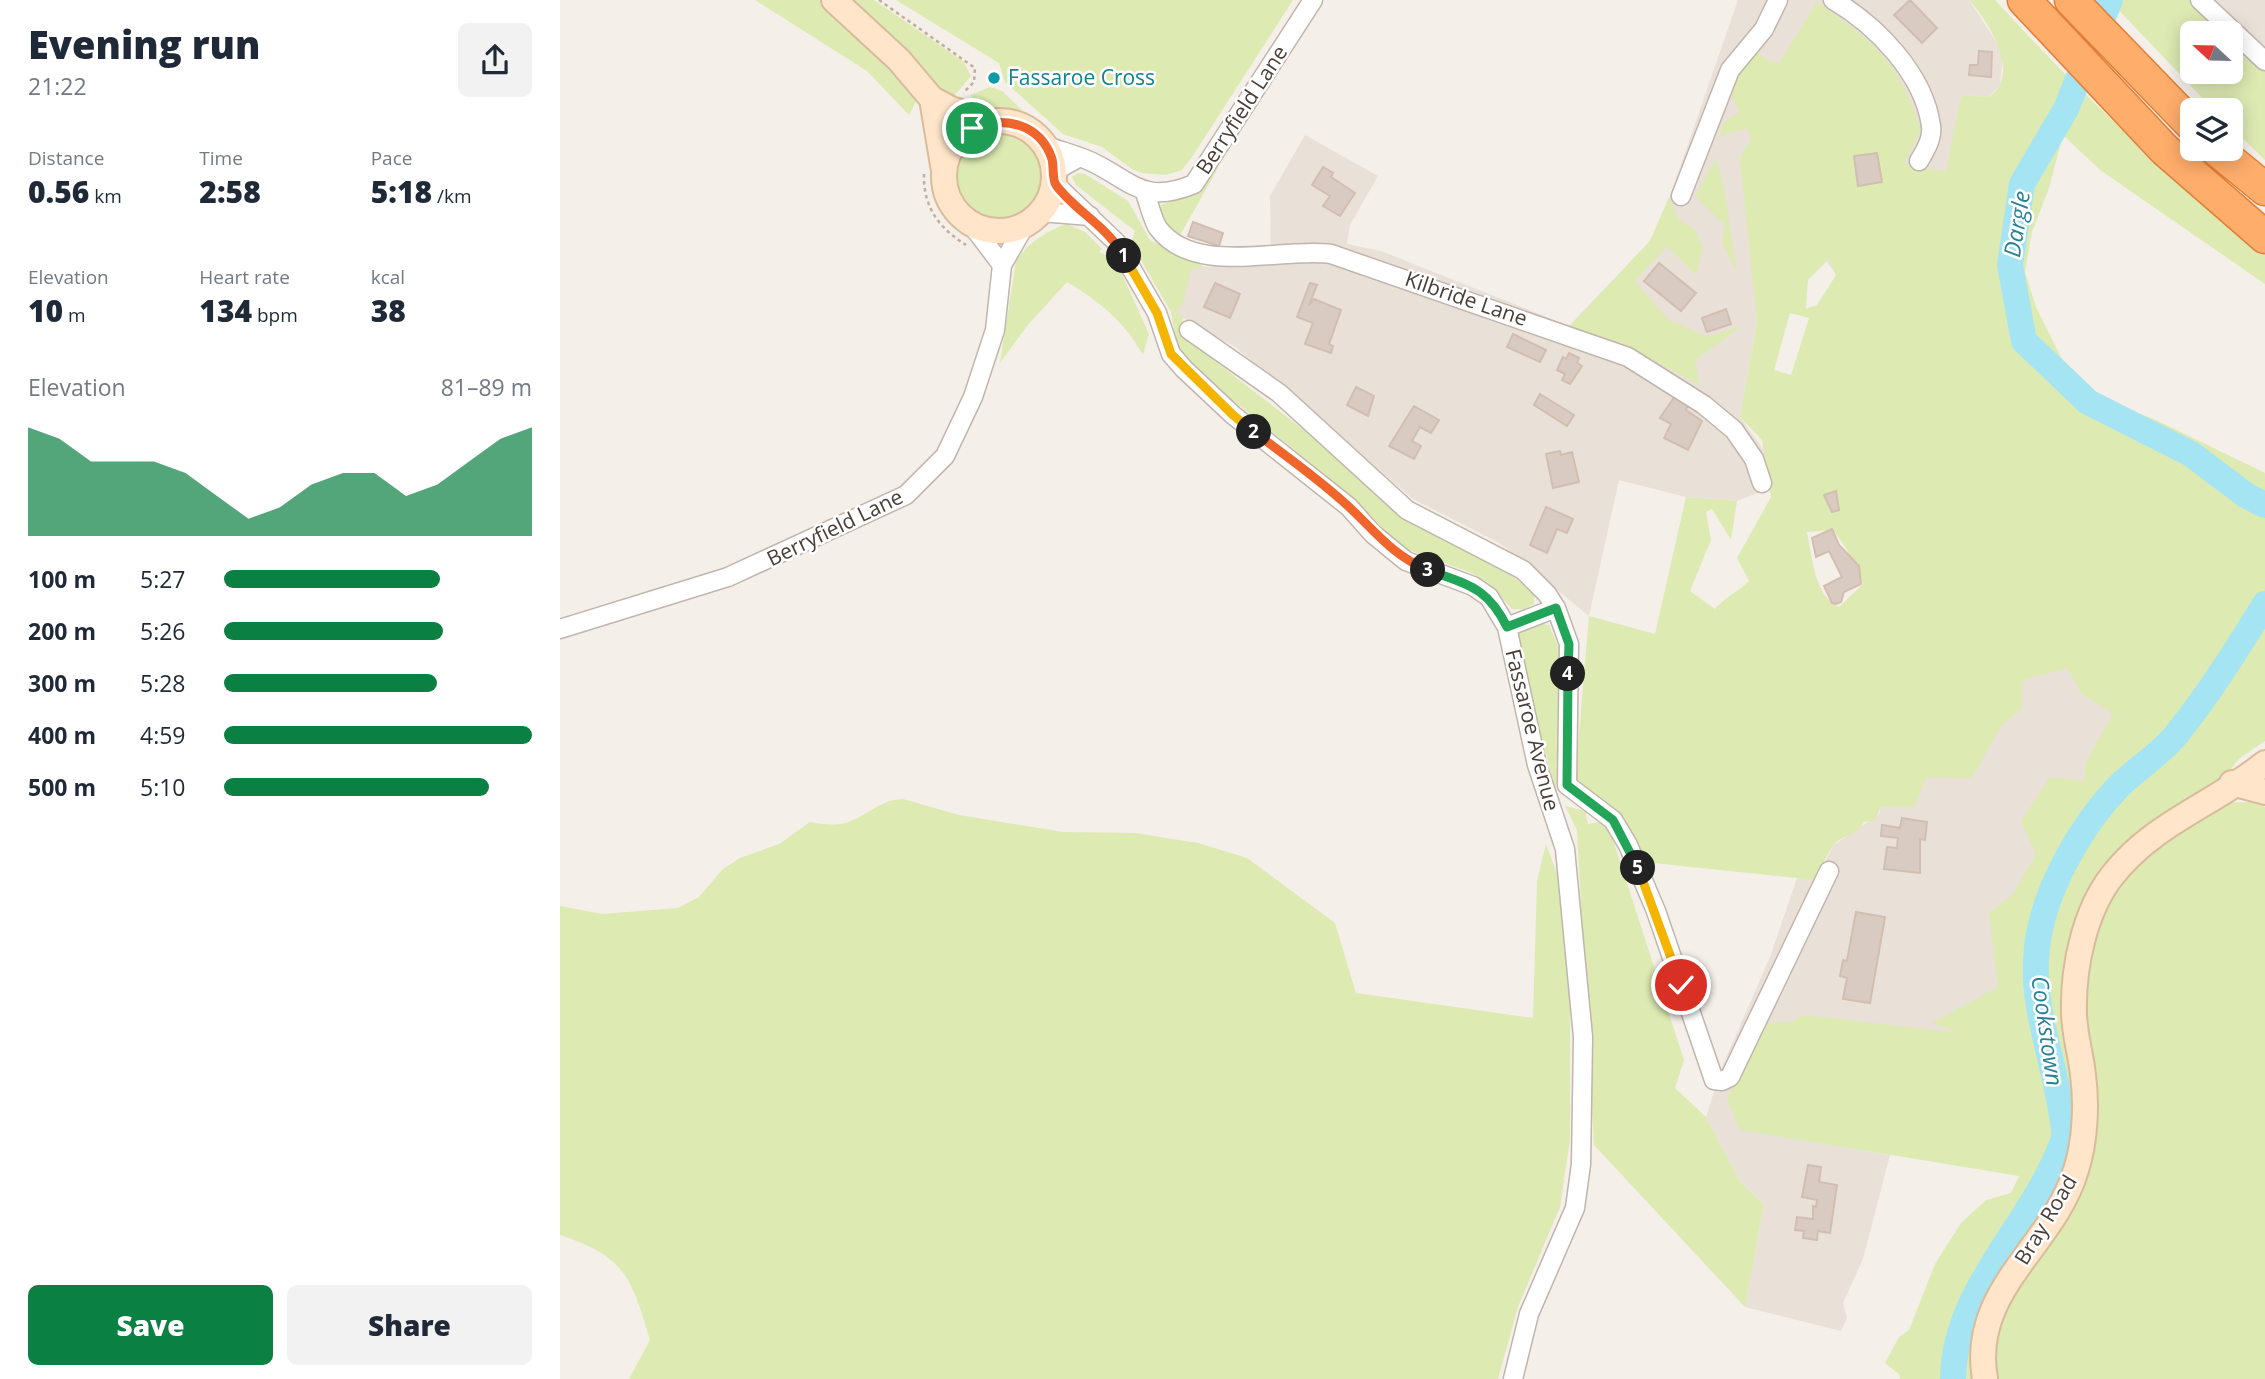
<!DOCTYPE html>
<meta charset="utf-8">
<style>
:root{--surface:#fff;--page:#f2f2f3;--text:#1f2937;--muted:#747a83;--accent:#0b8043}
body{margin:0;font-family:"Open Sans",sans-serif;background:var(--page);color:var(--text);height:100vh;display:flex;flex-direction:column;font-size:26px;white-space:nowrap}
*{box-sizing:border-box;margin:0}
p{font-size:23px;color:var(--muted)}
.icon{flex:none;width:38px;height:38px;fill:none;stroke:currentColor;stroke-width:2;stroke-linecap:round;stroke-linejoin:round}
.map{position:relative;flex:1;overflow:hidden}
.drawer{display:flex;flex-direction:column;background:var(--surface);width:560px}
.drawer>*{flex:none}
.needle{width:46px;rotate:292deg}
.fabs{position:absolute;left:1620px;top:21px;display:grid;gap:14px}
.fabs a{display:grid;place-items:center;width:63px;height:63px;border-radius:10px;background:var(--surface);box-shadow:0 4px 18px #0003;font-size:35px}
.pin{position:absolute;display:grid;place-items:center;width:60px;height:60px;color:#fff;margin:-30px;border:4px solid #fff;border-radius:50%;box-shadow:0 2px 7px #0007}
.km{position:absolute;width:35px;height:35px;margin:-18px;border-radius:50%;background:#222;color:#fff;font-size:19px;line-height:35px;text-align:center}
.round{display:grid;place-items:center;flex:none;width:74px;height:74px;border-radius:10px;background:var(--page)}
.headline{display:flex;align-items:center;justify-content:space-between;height:119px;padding:0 28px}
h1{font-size:38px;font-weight:800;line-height:52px}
.figures{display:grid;grid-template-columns:repeat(3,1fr);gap:10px;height:119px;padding:7px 28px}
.figures div{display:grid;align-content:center}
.figures b{font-size:30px;font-weight:800}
.figures small{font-size:19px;font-weight:400}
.figures p{font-size:19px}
.chart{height:196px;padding:14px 28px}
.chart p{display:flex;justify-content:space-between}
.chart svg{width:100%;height:126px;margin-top:7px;fill:var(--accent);opacity:.7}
.primary-button{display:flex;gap:14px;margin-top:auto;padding:14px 28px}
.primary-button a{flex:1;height:80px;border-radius:10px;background:var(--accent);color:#fff;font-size:28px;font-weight:800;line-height:80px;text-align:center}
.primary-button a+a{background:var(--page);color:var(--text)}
ul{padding:0 28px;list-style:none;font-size:23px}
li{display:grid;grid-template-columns:112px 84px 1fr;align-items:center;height:52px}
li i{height:18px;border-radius:9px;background:var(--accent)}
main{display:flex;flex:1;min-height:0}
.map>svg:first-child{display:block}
</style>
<main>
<section class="drawer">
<div class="headline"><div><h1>Evening run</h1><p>21:22</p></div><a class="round"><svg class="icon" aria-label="share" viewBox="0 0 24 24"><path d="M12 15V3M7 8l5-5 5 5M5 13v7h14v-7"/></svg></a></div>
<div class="figures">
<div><p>Distance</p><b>0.56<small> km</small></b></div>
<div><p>Time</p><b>2:58</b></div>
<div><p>Pace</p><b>5:18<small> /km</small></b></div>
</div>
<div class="figures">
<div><p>Elevation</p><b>10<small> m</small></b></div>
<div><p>Heart rate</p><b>134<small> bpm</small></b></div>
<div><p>kcal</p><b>38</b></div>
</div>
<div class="chart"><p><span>Elevation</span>81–89 m</p>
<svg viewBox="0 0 160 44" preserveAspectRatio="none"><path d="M0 44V6L10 10L20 18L30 18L40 18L50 22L60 30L70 38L80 34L90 26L100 22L110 22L120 30L130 26L140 18L150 10L160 6V44z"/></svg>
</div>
<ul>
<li><b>100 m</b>5:27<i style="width:70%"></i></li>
<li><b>200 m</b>5:26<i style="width:71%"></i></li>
<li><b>300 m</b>5:28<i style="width:69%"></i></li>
<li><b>400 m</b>4:59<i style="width:100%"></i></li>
<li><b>500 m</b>5:10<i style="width:86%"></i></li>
</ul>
<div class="primary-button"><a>Save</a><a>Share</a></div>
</section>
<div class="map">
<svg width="1705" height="1379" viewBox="0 0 1705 1379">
<rect width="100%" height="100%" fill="#f5efea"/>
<path fill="#e9e0d8" d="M1178,0H1409L1443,52L1440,85L1429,97L1401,95L1387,172L1286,287L1188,158L1197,322L1180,417L1216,467L1215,486L1177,501L1126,497L1059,480L1029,616L941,544L853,499L675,347L616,314L631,268L711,262L710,196L745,135L818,176L790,225L787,244L821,251L1009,326L1090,241L1103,216Z
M1654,0H1705V76L1671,33L1641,15Z
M1502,619L1605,682L1459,1040L1205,1023L1180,1129L1330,1155L1303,1259L1283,1303L1287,1318L1281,1331L1185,1307L1204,1205L1180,1181L1146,1117L1162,1067L1210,957L1237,878L1255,880L1274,845L1319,814L1321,806L1366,776H1400Z"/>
<path fill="#ddeab2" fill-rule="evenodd" d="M195,0H260L329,62L357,99L349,115L307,71Z
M291,0H314L404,62L411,76L394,96L387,94Z
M336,0H733L632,157L622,170L606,175L582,173L572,169L542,147L503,134L445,82L439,63Z
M1409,0H1435C1519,92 1608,176 1705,255V284L1540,170L1503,135L1489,188L1472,232L1465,272L1476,307L1502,359L1547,402L1594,419L1705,473V741L1680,758L1643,803L1689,802L1705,807V1379H1340L1339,1374L1325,1363L1339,1337L1349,1330L1375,1264L1401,1223L1426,1200L1451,1193L1459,1176L1180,1130L1167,1099L1205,1023L1231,1022L1243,1015L1399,1033L1372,1023L1438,987L1429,913L1453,894L1476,854L1461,821L1490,777L1524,781L1526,762L1553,714L1521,693L1508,668L1463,680L1462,708L1441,726L1412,778L1366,777L1354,807L1321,806L1315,820L1304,822C1296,837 1283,834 1274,845C1266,855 1261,869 1255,880L1084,862C1062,823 1054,805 1015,780L1029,616L1095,634L1126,497L1177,501L1171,540L1152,509L1146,512L1151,540L1130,591L1155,609C1167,595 1177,593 1189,581L1177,558L1211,497L1202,440L1180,417L1197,322L1180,158L1191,138L1186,128L1159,137L1164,122L1180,112L1169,91L1195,46L1204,59L1219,63L1257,2C1313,41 1341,63 1361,131L1344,163L1386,172L1401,95L1429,97C1462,74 1429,22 1409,0ZM1269,259L1276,275L1257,305L1246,309L1248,280ZM1230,313L1249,318L1231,375L1214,370ZM1273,530L1286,548L1303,584L1279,607C1254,597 1252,555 1247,532Z
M1549,0H1647L1666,33H1633V72H1671V39L1705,71V160L1671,127V110H1654Z
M430,87L442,91L465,113L421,105L410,95Z
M395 178a44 44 0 1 1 88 0a44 44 0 1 1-88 0Z
M1156,159L1163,182L1177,273L1162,243L1165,225L1135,196Z
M656,166L658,168L619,237L607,228L599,210L601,205L634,193Z
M518,173L525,174L568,201L590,240L645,267L631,269L624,300L616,313L623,317L621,330L625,338L757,440L948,572L974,594V604L965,609H952L927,582L912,573L849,550L829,535L797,501L631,366L617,346L611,312L571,243L575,231L516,185L512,177Z
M1109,197L1118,219L1135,229L1143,247L1136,275L1107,246L1075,281L1107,319L1147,337L1182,326L1135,360L1139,385L1073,349L1010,326L1090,241Z
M507,224L525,232L542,249L539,252L548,256L553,254L589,334L583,355C565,322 539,301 507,282L467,326L440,363L456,261C468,243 486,231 507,224Z
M978,623L989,625L1000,650L996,791L968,687L957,634L961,629Z
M343,799L399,815L503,832L575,833L638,843L687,858L775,923L796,993L973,1018L977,881L986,844L999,879L1010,993V1139L1000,1207L958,1307L938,1379H69L90,1340C71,1277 66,1257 0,1235V906L42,914L118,908L139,897L163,869L180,858L219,844L250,822C262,824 273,826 285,823C307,817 318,800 343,799Z
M1005,806L1025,811L1028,824L1047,821L1124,1060L1115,1088L1146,1117L1180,1181L1204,1205L1185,1307L1034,1145L1017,830Z"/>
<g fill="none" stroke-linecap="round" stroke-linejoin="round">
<path stroke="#a5e4f3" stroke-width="26" d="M1550,0L1506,109L1462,184L1450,265L1464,341L1528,402L1631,454L1687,496L1705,505
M1393,1379C1394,1288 1474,1223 1503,1141C1509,1124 1482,1031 1479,1006C1476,988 1475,965 1477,948C1483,891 1521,825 1560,785C1578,768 1600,754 1616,735C1649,694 1677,649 1705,604"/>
</g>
<path fill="#dacbc2" stroke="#d2beb1" stroke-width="2" d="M1350,0L1377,28L1362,43L1334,15Z
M1419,51L1432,52L1431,77L1409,75L1410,65H1418Z
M1317,153L1322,182L1298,186L1294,156Z
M763,167L773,173L771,177L795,193L780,216L763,206L770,196L752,185Z
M633,222L663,233L659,246L628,236Z
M1099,263L1136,293L1121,311L1084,281Z
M655,283L680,294L670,318L644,307Z
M750,283L757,285L749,305L754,299L781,310L769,344L773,346L771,353L745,344L753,323L737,317Z
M1166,309L1171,324L1147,332L1142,318Z
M953,334L986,350L980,362L947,347Z
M1009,353L1019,358L1017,363L1022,366L1010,384L1002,380L1005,374L997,370L1003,357L1006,359Z
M796,387L814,396L808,416L787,405Z
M980,394L1014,415L1007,426L974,405Z
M1115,396L1129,403L1126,410L1142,421L1128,450L1104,438L1111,424L1100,418Z
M854,406L879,420L871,433L860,427L852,441L861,446L854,459L829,446Z
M1000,451L1001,455L1012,452L1019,482L993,488L986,454Z
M1276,491L1279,510L1272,512L1264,495Z
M986,507L1013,519L1007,533L997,529L987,553L970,545Z
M1272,529L1279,545L1299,566L1301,584L1284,592L1281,602L1276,604L1272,603L1264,586L1282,577L1269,551L1256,557L1252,538Z
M1342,818L1367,822L1365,840L1360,839V873L1324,869L1327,847L1337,848L1338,838L1321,836L1322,825L1340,828Z
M1296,912L1325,917L1310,1003L1283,999L1287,978L1280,976L1283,960L1287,961Z
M1248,1165L1261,1167L1259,1182L1277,1185L1270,1233L1258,1231L1257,1240L1243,1238L1244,1231L1235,1230L1237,1217L1253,1219V1206L1256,1207L1257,1200L1242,1197Z"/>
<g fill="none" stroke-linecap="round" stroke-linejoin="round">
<defs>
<path id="street" d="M1273,0C1316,25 1364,74 1371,126C1373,138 1365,151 1359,161
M1640,0L1705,61
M485,145C500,151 517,155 532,162C573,182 584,205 634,184L753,0
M495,171L518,158
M494,183L556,242L597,313L611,354L624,369L673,415L789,507L813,534L846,561L913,586L929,597L947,627L977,765L1005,849L1023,1037L1021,1164L1015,1208L969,1314L953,1379
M585,193C589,203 592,219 598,228C634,277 721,247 771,254L1068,357L1144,405L1174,430L1194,459L1202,483
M1121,196L1170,70L1204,29L1218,0
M481,212L530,216
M411,224L442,265
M629,330L719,393L847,510L963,570L987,594L996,608L1009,644L1007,785L1053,820L1068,845L1096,911L1154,1080L1162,1081L1170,1077L1269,871
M947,627L996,608
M0,629L168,577L346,495L385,456L413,397L435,330L442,265L465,225"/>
<path id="secondary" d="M274,0L339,60L372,99L391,109L429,121
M372,99L384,171
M384 176a55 55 0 1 1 110 0a55 55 0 1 1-110 0Z
M1672,783L1705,792
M1425,1379C1409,1290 1493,1247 1516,1170C1525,1142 1527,1105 1523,1075C1521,1055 1514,1033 1514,1012C1513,968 1524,912 1552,876C1593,823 1655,804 1705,763"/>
<path id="highway" d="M1464,0L1605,150L1705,237
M1511,0L1633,126
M1656,149L1705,189"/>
</defs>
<use href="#street" stroke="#c1b5ac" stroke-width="21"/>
<use href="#secondary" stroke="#d9bb9b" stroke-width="28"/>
<use href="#highway" stroke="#e27e37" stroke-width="35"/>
<path stroke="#c3ad9c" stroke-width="2.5" stroke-dasharray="3.5 3.5" stroke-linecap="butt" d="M319,0L415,68L414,82L403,93
M364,174C363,207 379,228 406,245"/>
<use href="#street" stroke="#fff" stroke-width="18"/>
<use href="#secondary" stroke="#ffe6ca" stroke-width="24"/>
<use href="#highway" stroke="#ffad6b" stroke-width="32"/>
</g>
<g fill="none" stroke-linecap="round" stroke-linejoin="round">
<defs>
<path id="split-1" d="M412,128C444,116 480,123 492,159C494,167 492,180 496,185C515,211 546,225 564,256"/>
<path id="split-2" d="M564,256L597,313L611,354L673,415L694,432"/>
<path id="split-3" d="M694,432C726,456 759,479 788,506C815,531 833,556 868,570"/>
<path id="split-4" d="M868,570C907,585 927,586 947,627L996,608L1009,644L1008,674"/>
<path id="split-5" d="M1008,674L1007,785L1053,820L1078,868"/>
<path id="split-6" d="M1078,868L1121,985"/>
</defs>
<use href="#split-1" stroke="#fff" stroke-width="14"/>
<use href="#split-2" stroke="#fff" stroke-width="14"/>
<use href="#split-3" stroke="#fff" stroke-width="14"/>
<use href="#split-4" stroke="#fff" stroke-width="14"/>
<use href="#split-5" stroke="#fff" stroke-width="14"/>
<use href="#split-6" stroke="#fff" stroke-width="14"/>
<use href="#split-1" stroke="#f0652b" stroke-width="9"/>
<use href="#split-2" stroke="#f5b400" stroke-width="9"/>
<use href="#split-3" stroke="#f0652b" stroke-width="9"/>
<use href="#split-4" stroke="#22a559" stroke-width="9"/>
<use href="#split-5" stroke="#22a559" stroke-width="9"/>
<use href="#split-6" stroke="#f5b400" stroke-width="9"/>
</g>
<circle fill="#0f9aa8" stroke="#fff" stroke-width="2.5" cx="434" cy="78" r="7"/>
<g text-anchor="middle" stroke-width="5" stroke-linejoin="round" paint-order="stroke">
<g font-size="21" fill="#0d838f" stroke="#fff" text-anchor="start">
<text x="448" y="85">Fassaroe Cross</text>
</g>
<g font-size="21" fill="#493e37" stroke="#fff">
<text transform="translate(682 110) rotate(-57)" y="7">Berryfield Lane</text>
<text transform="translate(906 299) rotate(19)" y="7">Kilbride Lane</text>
<text transform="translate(275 528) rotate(-26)" y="7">Berryfield Lane</text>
<text transform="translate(972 730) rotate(76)" y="7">Fassaroe Avenue</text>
<text transform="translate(1486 1220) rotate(-59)" y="7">Bray Road</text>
</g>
<g font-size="23" font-style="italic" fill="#278097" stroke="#fff">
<text transform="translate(1457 224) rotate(-81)" y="8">Dargle</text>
<text transform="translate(1487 1031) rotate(82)" y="8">Cookstown</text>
</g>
</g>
</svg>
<div class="fabs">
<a><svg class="needle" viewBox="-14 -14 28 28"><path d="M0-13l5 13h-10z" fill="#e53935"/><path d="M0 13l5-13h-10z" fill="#747a83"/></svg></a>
<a><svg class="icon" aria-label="layers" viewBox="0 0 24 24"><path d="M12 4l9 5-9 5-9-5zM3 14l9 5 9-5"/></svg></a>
</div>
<div class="pin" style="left:412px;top:128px;background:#1e9e55"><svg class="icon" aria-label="arrive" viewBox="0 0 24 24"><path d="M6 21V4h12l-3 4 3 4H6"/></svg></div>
<div class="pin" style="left:1121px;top:985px;background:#d93025"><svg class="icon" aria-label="check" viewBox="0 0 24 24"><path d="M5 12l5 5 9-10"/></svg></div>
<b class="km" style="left:564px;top:256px">1</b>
<b class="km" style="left:694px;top:432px">2</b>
<b class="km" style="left:868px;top:570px">3</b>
<b class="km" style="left:1008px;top:674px">4</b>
<b class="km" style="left:1078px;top:868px">5</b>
</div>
</main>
